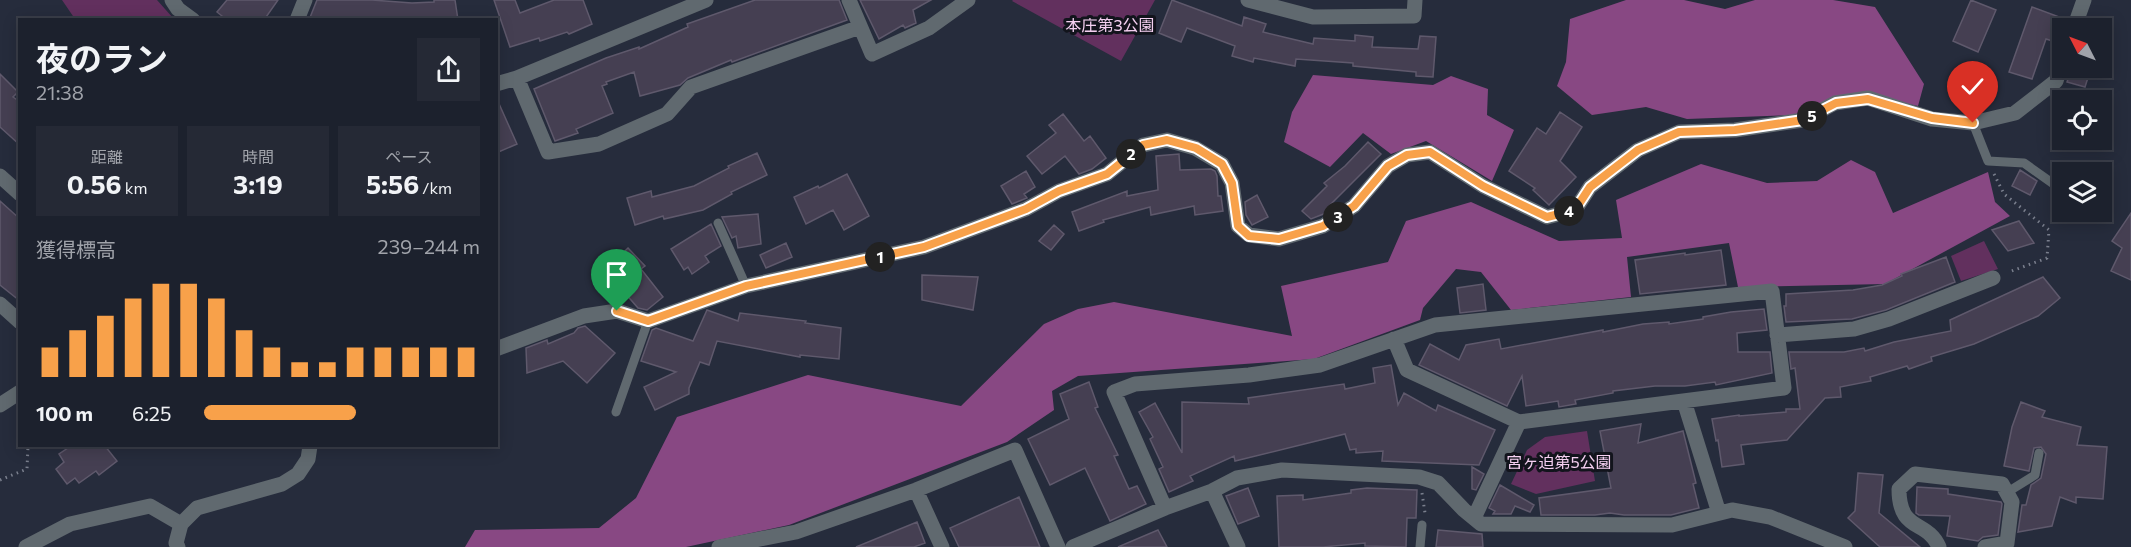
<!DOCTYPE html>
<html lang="ja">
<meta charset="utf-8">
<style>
:root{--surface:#1c212d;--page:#252935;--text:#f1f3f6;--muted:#a0a3aa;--line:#3a3e49;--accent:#f8a14a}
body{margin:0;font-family:Commissioner,"Noto Sans JP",sans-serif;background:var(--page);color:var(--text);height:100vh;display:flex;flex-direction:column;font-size:22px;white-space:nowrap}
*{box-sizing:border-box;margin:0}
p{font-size:20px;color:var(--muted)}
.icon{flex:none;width:33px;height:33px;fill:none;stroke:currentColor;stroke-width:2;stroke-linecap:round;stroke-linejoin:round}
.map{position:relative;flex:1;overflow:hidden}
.drawer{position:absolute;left:18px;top:18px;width:480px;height:429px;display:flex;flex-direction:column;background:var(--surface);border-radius:0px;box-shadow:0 3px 15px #0003,0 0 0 2px var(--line)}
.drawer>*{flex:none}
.needle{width:39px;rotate:312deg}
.controls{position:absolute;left:2052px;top:18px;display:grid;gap:12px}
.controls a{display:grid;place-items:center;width:60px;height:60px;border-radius:0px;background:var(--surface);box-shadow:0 3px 15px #0003,0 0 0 2px var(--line);font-size:30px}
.pin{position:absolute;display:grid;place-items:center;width:51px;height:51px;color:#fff;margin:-62px -26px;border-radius:50% 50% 50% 0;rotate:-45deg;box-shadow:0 0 6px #0007}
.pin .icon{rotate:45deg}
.km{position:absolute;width:30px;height:30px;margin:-15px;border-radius:50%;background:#222;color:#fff;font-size:16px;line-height:30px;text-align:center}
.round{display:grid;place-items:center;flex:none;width:63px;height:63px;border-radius:0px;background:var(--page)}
.summary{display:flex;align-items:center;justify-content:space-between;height:102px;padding:0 18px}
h1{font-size:33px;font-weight:700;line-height:45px}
.metrics{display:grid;grid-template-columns:repeat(3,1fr);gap:9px;height:102px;padding:6px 18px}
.metrics div{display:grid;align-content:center;border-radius:0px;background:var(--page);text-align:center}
.metrics b{font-size:26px;font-weight:700}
.metrics small{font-size:16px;font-weight:400}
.metrics p{font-size:16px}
.chart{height:168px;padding:12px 18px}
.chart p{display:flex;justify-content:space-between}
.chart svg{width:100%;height:108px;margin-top:6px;stroke:var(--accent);stroke-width:6}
ul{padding:0 18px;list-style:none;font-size:20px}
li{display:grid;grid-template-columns:96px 72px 1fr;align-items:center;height:45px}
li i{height:15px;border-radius:8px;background:var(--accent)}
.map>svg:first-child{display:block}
</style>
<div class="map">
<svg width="2131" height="547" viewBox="0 0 2131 547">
<rect width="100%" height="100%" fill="#262c3c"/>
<path fill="#62305e" d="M62,0H157L173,18L75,19Z
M1013,0H1155L1121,61L1012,1Z
M1984,241L1998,269L1961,281L1951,256Z
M1587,431L1595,481L1536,494L1511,484L1527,450L1545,437Z"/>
<path fill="#884883" d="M1626,0H1684L1725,9L1755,0H1833L1875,7L1924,84L1918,106L1859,93L1794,115L1687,119L1646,107L1592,115L1557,86L1566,62L1570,19Z
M1313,75L1433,85L1451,76L1488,89L1487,115L1514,130L1492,181L1426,141L1391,154L1363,133L1330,167L1284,142L1292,112Z
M1851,160L1875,172L1893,213L1988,172L1995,202L2010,216L1885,284L1738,287L1729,243L1627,257L1631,297L1511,310L1481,272L1456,269L1423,308L1420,320L1314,359L1078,376L1052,391L1054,410L1007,442L789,525L686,547H465L475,530L599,528L636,498L677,417L808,375L961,406L1044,324L1078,309L1114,302L1292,336L1281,286L1388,262L1406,221L1471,202L1559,241L1622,238L1616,200L1701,164L1767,183L1817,181Z"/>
<path fill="#453f52" stroke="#5f596c" stroke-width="1.5" d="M227,0H278L264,20H227L217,12Z
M317,0H372L412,3L434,2V0H455L458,20H309Z
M494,0H515L520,13L554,0H583L592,24L569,34L567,32L540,41L539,38L510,47Z
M755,0H839L847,20L732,62L731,60L688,78L680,85L640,96L634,72L606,82L607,84L602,86L613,113L576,129L578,133L555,141L534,89L606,58L639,47V49L688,27L687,24Z
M860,0H931L913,10L916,23L905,28L903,25L879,39Z
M1172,0L1242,26L1244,17L1266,24L1263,32L1313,44L1314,38L1355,41V35L1373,37L1372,47L1418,49L1420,36L1436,37L1433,77L1416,76V72L1353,66V63L1296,59L1295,66L1254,58L1253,62L1232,56L1235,46L1187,28L1181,42L1159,33Z
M1971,0L1996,10L1978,52L1953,41Z
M2032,7L2062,18V44L2046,39L2032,79L2009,72Z
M2072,68H2091L2085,87L2067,82Z
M0,74L18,92L13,97L20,102V145L0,127Z
M496,97L517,144L496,153Z
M1560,112L1582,127L1560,161L1576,177L1549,205L1533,190L1535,188L1509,171L1537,128L1546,134Z
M1063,114L1084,141L1090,136L1106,158L1092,169L1079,174L1065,156L1042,174L1027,156L1056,133L1049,125Z
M1368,142L1381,154L1330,205L1332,207L1326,213L1311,219L1302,211L1327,186L1324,183L1345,166Z
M757,153L767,175L731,192L732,194L703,210L664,219L663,216L635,225L627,198L651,191L652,197L694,186L729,168L728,166Z
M1179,154L1180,170L1211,169L1215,171L1217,176L1218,196H1221L1223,211L1195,215L1194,206L1151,215L1150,207L1103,220L1104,222L1079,231L1072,212L1127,191V196L1158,190L1156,156Z
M2020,170L2037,181L2030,195L2012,186Z
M1026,171L1035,187L1024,194L1027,198L1012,204L1001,186Z
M847,174L869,216L844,230L833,210L806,224L794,197L818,186L819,188Z
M1257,195L1268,217L1252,225L1246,215L1245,202Z
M0,201L20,219V301L0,285Z
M2131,213V280L2111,271L2122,248L2112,241Z
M758,214L761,244L738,248L736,236L732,238L722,217Z
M2019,221L2034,243L2008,251L1992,230Z
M711,224L721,246L705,256L709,262L692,274L688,267L684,270L671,249Z
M1054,225L1064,234L1051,250L1039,241Z
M786,243L792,257L766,268L760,255Z
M628,248L645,266L641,269L663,297L647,310L638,308L605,270Z
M1721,250L1726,285L1640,294L1635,260L1685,253V255Z
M1946,257L1955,282L1886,310L1852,319L1786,322L1784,306H1786V294L1853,290L1882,285L1902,276L1901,274Z
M922,275L978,277L973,310L922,300Z
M2043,277L2060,298L2038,316L1974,344L1931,357L1932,361L1909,369L1907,366L1870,377L1871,381L1840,387L1841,397L1825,398L1787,440L1741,445L1744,464L1722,467L1718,440L1716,441L1712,419L1739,415V416L1786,412V409H1800L1795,368L1791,369L1789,352H1844L1864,348L1865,351L1894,342L1951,331L1950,320Z
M1483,284L1486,310L1460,313L1457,288Z
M1764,309L1767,330L1737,333L1738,352H1770L1772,373L1716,385L1715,382L1685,386H1655L1613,391V393L1575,400L1576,404L1559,407L1558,401L1526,406L1522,376L1507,406L1419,365L1430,344L1459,360L1466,345L1499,339L1501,349L1603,330V332L1643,324L1669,322V324L1703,319V317L1731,312Z
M707,310L738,321L740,313L806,321L805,323L841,328L839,359L800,355V357L717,341L709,365L700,362L689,388V394L655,410L644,387L676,372L641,361L652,330L656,328L693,341Z
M585,326L615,353L587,383L563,361L527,373L526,348L547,340L548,344L574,333L578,328Z
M1391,365L1398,405L1404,393L1436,411L1438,405L1495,430L1479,465L1382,461L1383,451L1356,453V449L1350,450L1345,434L1235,461L1234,456L1190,476L1193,481L1169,492L1159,469L1163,467L1150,439L1153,437L1139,412L1155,403L1182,453V402L1249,404L1248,398L1269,395L1344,384L1345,389L1375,383L1373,368Z
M1089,382L1098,407L1095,408L1118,455L1114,456L1129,489L1137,486L1146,504L1110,521L1085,468L1050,485L1028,439L1069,419L1060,394Z
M2021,402L2045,411L2042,417L2081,427L2077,445L2107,447L2103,499L2076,497V503L2060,497L2052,526L2018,532L2022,505H2026L2031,485L2041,478L2046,454L2041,447L2034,448L2029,471L2004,466L2012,427Z
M1641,424L1638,443L1683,431L1696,483L1693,484L1699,508L1671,515H1624L1610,513L1595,515H1541L1539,498L1611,488L1600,431Z
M71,446H105L117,461L99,475L96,471L79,483L75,478L67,484L56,469L64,462L59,454Z
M1472,467L1484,474L1476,490L1472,489Z
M1858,473L1883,475L1879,513L1920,547H1880L1848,518L1855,511Z
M1500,485L1534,505L1530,512L1515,506L1511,514H1493L1495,511L1489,508Z
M1917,487L1948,489V494L2001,502L2002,504L1998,535L1983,537L1978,541L1947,536L1950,516L1919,515L1916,513Z
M1248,488L1259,516L1238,524L1226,496Z
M1367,488L1417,490L1416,518H1407L1406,547L1365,546V543L1323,547H1279L1277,496L1303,495V500L1351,493V490Z
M1019,497L1040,547H959L950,528Z
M917,522L925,543L914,547H856Z
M1158,530L1167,547H1118Z
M1438,530L1482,534L1483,547H1436Z"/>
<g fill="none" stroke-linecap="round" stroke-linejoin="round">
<path stroke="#7a7f8d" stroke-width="3" stroke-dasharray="1.5 4.5" stroke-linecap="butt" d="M1994,174L2004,194L2049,230L2047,258L2009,272
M0,480L27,469L28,446
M1422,493L1425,513"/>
<path stroke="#60696f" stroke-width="9" d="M1973,123L1988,161L2024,163L2062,190
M2095,212L2103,217
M718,223L746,286
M616,412L648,321
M2006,493L2035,475L2039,453
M1420,547L1422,525"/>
<path stroke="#60696f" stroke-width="15" d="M172,0L178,9L193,20
M849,0L872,54L929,28L968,0
M1248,0L1313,17L1414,16L1415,0
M297,20L305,0
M2074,28L2084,0
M517,78L548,152L599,144L667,114L691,87L860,27
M496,84L517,78L706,0
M0,304L20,322
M1777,335L1854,329L1889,319L1993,278
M496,349L584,316L617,311L648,321L746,286L924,247L1026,209L1059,191L1107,174L1143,145L1167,140L1195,148L1222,164L1232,183L1238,226L1249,235L1279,239L1323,226L1354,206L1388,166L1407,155L1430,152L1483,186L1547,217L1575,210L1590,187L1638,150L1679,132L1735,130L1803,120L1835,103L1868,98L1932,119L1973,123L2015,113L2056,81L2062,62
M1684,401L1719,513
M0,405L20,392
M916,490L942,547
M1212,491L1238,547
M1165,508L1114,392L1135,384L1249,375L1320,365L1435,325L1772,291L1784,388L1519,422L1407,370L1394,339
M1474,518L1519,422
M26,547L70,524L150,506L181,524
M719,547L796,532L916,490L1015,450L1058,547
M1073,547L1165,508L1212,491L1237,478L1282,470L1419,477L1438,483L1464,510L1481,524L1672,525L1732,510L1770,517L1845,547
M1939,547C1927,519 1899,533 1899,489L1915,474L2002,484L2012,502L2007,543L1985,547"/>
<path stroke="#60696f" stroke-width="15" d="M0,176L20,194
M178,547L176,543L181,524L197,508L282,484L298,474L308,459L310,446"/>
</g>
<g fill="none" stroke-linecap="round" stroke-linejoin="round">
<defs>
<path id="route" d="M617,311L648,321L746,286L924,247L1026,209L1059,191L1107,174L1143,145L1167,140L1196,148L1222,164L1232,183L1238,226L1249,236L1279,239L1323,226L1354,206L1388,166L1407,155L1430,152L1483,186L1547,217L1575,210L1590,187L1638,150L1679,132L1735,130L1803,120L1836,103L1868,99L1932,118L1973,123"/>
</defs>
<use href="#route" stroke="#fff" stroke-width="12"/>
<use href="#route" stroke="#f8a14a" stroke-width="8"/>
</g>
<g text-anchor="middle" stroke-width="6" stroke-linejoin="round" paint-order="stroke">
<g font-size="16" fill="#f5d0f1" stroke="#12141c">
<text x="1110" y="31">本庄第3公園</text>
<text x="1559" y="468">宮ヶ迫第5公園</text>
</g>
</g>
</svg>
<div class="controls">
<a><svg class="needle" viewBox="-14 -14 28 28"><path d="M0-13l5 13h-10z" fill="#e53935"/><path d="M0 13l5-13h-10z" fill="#a0a3aa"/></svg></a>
<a><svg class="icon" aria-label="locate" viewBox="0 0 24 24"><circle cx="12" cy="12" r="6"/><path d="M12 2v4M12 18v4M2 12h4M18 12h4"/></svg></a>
<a><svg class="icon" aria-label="layers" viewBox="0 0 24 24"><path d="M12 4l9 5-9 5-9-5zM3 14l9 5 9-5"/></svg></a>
</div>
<div class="pin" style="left:617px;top:311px;background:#1e9e55"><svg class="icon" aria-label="arrive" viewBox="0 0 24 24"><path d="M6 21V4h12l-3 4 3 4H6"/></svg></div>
<div class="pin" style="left:1973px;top:123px;background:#d93025"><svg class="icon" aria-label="check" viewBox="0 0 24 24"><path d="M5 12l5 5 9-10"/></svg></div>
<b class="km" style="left:880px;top:257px">1</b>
<b class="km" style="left:1131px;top:154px">2</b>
<b class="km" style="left:1338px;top:217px">3</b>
<b class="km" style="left:1569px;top:211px">4</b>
<b class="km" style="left:1812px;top:116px">5</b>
<section class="drawer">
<div class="summary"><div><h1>夜のラン</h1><p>21:38</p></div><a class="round"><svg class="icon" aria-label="share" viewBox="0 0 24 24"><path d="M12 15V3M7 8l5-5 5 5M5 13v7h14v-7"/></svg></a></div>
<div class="metrics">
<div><p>距離</p><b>0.56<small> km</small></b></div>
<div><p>時間</p><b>3:19</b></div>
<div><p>ペース</p><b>5:56<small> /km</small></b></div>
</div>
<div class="chart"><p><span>獲得標高</span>239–244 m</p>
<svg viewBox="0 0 160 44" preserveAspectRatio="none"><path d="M5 44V32M15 44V25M25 44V19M35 44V12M45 44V6M55 44V6M65 44V12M75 44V25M85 44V32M95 44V38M105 44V38M115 44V32M125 44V32M135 44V32M145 44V32M155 44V32"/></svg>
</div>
<ul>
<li><b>100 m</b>6:25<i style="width:55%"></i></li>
</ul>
</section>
</div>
